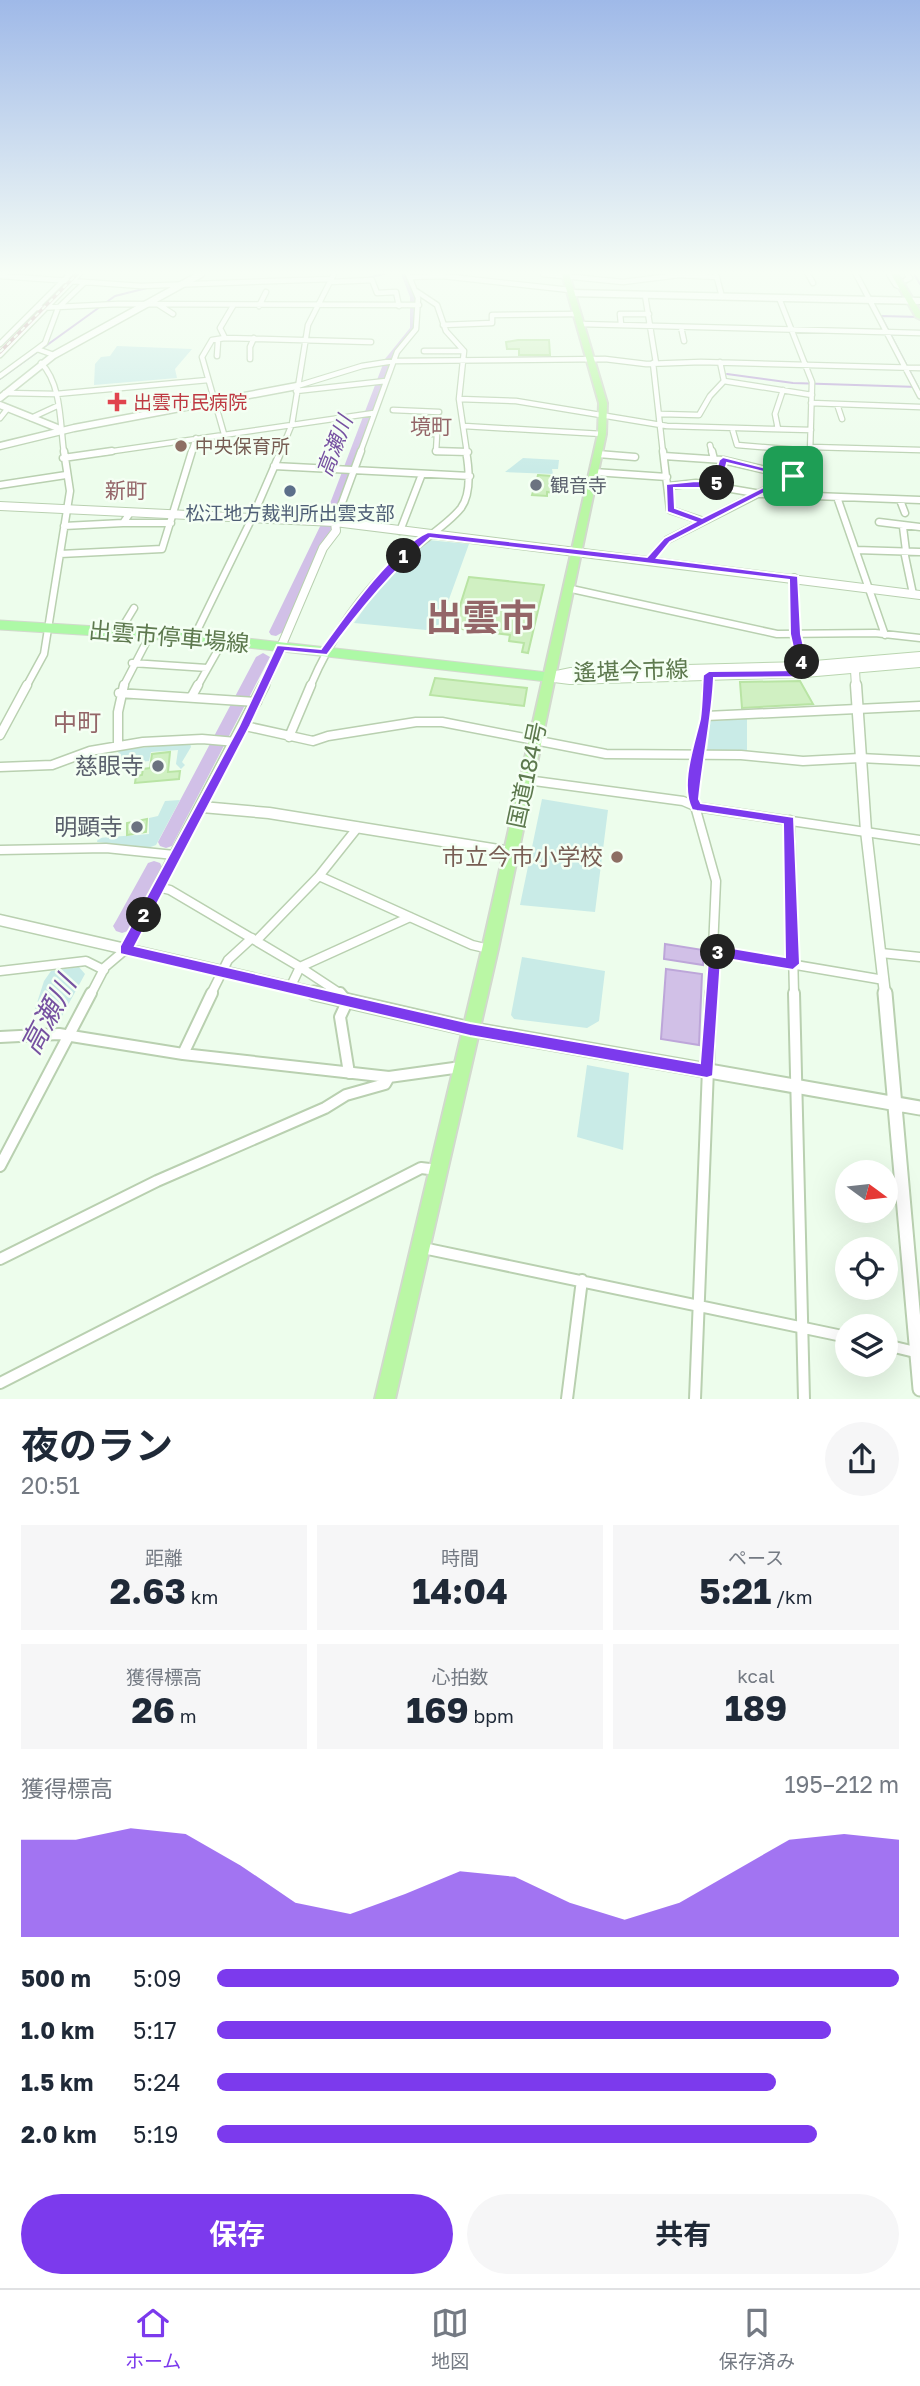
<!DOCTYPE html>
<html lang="ja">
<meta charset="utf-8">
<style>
:root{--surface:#fff;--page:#f6f6f7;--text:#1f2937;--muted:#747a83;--line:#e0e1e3;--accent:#7c3aed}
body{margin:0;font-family:"Golos Text","Noto Sans JP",sans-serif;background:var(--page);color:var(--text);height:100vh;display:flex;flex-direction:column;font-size:26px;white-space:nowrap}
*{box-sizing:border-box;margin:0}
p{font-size:23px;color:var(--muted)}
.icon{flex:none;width:38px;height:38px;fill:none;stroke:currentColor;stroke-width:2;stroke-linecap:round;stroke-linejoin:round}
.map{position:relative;height:1399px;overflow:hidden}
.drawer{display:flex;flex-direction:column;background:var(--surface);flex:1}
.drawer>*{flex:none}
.needle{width:46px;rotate:105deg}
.fabs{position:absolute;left:835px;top:1160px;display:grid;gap:14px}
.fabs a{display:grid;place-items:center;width:63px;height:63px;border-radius:50%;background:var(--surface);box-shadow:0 7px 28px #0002;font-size:35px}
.pin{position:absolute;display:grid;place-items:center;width:60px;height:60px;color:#fff;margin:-30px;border-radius:14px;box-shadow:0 4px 10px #0006}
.km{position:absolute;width:35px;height:35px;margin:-18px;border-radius:50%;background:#222;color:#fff;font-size:19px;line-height:35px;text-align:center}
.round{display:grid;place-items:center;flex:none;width:74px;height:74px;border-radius:37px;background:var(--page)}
.head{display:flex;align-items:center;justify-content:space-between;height:119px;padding:0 21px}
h1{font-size:38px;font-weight:700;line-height:52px}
.metrics{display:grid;grid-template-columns:repeat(3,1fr);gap:10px;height:119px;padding:7px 21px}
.metrics div{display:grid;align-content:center;border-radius:0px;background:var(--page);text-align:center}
.metrics b{font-size:35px;font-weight:700}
.metrics small{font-size:19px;font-weight:400}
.metrics p{font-size:19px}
.chart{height:196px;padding:14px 21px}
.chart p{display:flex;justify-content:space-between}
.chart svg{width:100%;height:126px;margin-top:7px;fill:var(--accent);opacity:.7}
.action{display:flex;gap:14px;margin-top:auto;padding:14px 21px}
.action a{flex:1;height:80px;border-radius:42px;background:var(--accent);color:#fff;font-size:28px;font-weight:700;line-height:80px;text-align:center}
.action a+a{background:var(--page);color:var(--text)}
ul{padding:0 21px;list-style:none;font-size:23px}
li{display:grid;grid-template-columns:112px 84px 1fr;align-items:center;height:52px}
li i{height:18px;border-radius:9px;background:var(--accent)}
.tab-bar{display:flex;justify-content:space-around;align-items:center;height:98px;border-top:2px solid var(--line);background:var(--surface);font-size:19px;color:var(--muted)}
.tab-bar a{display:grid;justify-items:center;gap:4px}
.tab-bar .on{color:var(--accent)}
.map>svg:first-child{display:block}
</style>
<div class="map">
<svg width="920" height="1399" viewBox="0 0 920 1399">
<rect width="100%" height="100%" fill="#edfdec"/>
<path fill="#c9ebe7" d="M117,346L192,349L175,369L177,378L94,385L95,364L101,357L110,356Z
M523,458L559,460L558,469H552L553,474L505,472Z
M428,540L469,544L440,624L426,630L354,623L378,589Z
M747,719V752H707L710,721Z
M190,743L191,747L182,762L185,765L181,769L176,764L178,750L151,752L149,761L139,762L136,769L121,771L118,750Z
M542,799L608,810L595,912L520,905Z
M180,800L156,845L148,848L97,842L98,838L149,834V818L158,816L165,801Z
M522,957L605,971L599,1021L587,1028L514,1019L511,1015Z
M79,967L85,974L62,1016L53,1015L54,1008L35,1009L44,981L51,971Z
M587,1065L629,1073L623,1150L577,1137Z"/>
<path fill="#d1c0e7" stroke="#bda6d9" stroke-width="2" d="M665,944L703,950V965L664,959Z
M666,969L702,974L699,1045L661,1039Z"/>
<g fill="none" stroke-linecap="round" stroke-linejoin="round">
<path stroke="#bda6d9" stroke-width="2" d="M914,274L920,284
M367,278L384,274
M727,374L793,383L918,387L881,316L920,317
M0,379L115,296L147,288"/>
<path fill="#d1c0e7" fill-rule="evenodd" d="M401,274H409L418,297V328L394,359L338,514L283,632L276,636L271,635L269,632L326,514L385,359L410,328V297Z
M263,653L270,657L174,842L172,846L166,848L160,846L158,842L256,657Z
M154,861L160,863L162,867L128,931L122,933L116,931L113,926L116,921L148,863Z"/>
</g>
<path fill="#d0f0c2" stroke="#b9e4a4" stroke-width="2" d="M518,340H549L550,355H519V349H507L506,342Z
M538,475L552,476V486H555V493L547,492V496L532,495Z
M469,577L544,585L528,653L522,652L524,643L509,641L510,635L453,628Z
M435,678L527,688L524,706L430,695Z
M800,681L813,704L742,708L740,682Z
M170,752L168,772L180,771L179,779L135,783L136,776L142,775L143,769L150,768L152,754Z
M147,819L146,832L127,835V823Z"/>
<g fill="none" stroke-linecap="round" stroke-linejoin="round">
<defs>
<path id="minor-far3" d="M543,274L623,282L679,275L717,277
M716,274L722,297
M808,274L813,283
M856,274L920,396
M889,274L896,285L902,287
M0,276L141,286L332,279
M409,277L442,276L570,290
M906,280L910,278L907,274
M330,282L372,280L377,293L396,292L399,306
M416,291L437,305L446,331L464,351L459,399L467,453
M645,295L656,363
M779,298L812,382L810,453
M159,305L173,314
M259,306L266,292
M37,308L118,304L419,305
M580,324L920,333
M621,324L620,314H649
M443,325L492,323V315L577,314
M681,327L684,341
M225,338L220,328L233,306
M0,344L70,274
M424,351H464
M0,355L79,274
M54,355L37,349L45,343L58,308L83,284
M217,356L218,341
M250,359V347L254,338
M41,363C62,384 60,425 64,453
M653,363L663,453
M0,376L37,349
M724,381L812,395
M297,386L362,366L394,361L605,359L646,364L701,362L920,368
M296,391L386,381
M5,393L56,394L208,380
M459,399L516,401L667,426L811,430
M811,403L920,407
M837,404L842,419
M393,410L439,412
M426,412L422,423L428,434H437L436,452H468
M661,414L699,415L710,396L724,381L720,362
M0,418L8,408
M31,418L57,406
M464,426L602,434
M732,428L737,445L811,451
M778,429L775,414L783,390
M224,434L202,357L212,340L225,338L371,342
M710,445L712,453
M811,447L920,450
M100,453L374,413
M191,453L196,438
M280,453L292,424L308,325L334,274
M360,453L397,352L416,329L418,298L408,274"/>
<path id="minor-far2" d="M436,451L468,452
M663,451L670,510L703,521
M712,451L714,459
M598,454L635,457
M664,456L723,460L792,476
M63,458L112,451
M274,466L470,476
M594,472L667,477
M0,485L66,475
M669,486L696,483L761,494L920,500
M717,486L723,460
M837,497L885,635
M900,500L905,513
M335,522L361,451
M879,522L920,527
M123,523H171
M64,526L123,523L130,513
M903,527L906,551
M400,531L422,474
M856,550L920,552
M904,551L913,594
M60,554L162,549L192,451
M650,560L667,540L793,476L807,464L810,451
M567,588L777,634L875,633L920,638
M120,631L134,608
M194,637L252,518L281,451
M132,663L207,668
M26,687L44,654L70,491L64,451
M123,687L151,633
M197,687L223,641
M310,687C330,640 360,594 399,560C417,543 446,527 461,508C472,493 469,468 466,451
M707,687L708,672"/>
<path id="minor-far1" d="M707,685L706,716L697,756L693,799L716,881L711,994
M119,693L257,702
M192,696L198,685
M706,716L920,706
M245,726L313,741L328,736L416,722H442L606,754L741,755L803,761L860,758L920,761
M0,735L27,685
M289,737L311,685
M118,746V712L124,685
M0,767L52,765L90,751L143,742L202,739L236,742
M527,780L683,801L697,807L920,840
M790,820L794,994
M0,850L106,848L174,855
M319,876L472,945L489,949
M158,887L170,890L300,967L290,988
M257,940L319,876L358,827
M714,951L884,980
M881,953L920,957
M0,971L86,961L104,970
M91,994L105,967L125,950
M211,994L228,960L252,938
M341,994L300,967L410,917"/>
<path id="minor" d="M340,993L347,1002L340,1017L349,1073
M794,993L804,1399
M0,1037L59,1034L183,1054L389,1077L461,1067
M183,1054L212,993
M0,1166L91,993
M423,1248L847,1337
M0,1259L157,1181L325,1108L346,1095L385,1084L389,1077
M886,1345L919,1353
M0,1383L421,1168L438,1170
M567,1399L582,1280
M695,1399L711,993"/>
<path id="tertiary-far3" d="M571,293L920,301
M0,398L54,355L201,274
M0,405L60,429
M0,446L74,428L297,386"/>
<path id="tertiary-far2" d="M0,506L335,522L920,595
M794,578L796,634L804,673
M851,663L855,670L856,687
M264,687L323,548L336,531L335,522"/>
<path id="tertiary-far1" d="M856,685L866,831L885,994
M202,807L269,813L511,852
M0,920L321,994
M125,950L264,685"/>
<path id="tertiary" d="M314,993L470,1029L920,1108
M885,993L920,1389"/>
<path id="secondary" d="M547,677L571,672L803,666L920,656
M554,678L570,680L805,673L920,663"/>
<path id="primary" d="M0,625L194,637L547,677"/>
<path id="trunk" d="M562,274H569L607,403L606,434L498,949L395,1399H375L482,949L598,434L599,403Z
M891,274H898L920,311V319L916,317Z"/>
</defs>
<use href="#minor-far3" stroke="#b9d0b0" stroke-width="7"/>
<use href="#minor-far2" stroke="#b9d0b0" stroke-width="9"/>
<use href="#minor-far1" stroke="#b9d0b0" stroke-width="11"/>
<use href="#minor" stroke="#b9d0b0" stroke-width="14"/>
<use href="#tertiary-far3" stroke="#b9d0b0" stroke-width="9"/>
<use href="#tertiary-far2" stroke="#b9d0b0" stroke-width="10"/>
<use href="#tertiary-far1" stroke="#b9d0b0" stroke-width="13"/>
<use href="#tertiary" stroke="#b9d0b0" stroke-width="17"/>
<use href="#secondary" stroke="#bad5b0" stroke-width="10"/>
<use href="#primary" stroke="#d2d9cd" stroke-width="11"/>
<use href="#trunk" stroke="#d2d9cd" stroke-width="4"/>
<use href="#minor-far3" stroke="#fff" stroke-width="4.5"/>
<use href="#minor-far2" stroke="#fff" stroke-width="6"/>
<use href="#minor-far1" stroke="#fff" stroke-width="8"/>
<use href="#minor" stroke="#fff" stroke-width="10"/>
<use href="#tertiary-far3" stroke="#fff" stroke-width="6"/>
<use href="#tertiary-far2" stroke="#fff" stroke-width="8"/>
<use href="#tertiary-far1" stroke="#fff" stroke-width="10"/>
<use href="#tertiary" stroke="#fff" stroke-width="13"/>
<use href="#secondary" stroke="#fff" stroke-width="8"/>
<use href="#primary" stroke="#adf9a6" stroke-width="9"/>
<use href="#trunk" fill="#baf7a5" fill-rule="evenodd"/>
<defs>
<path id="rail" d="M0,352L77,274"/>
</defs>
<use href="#rail" stroke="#c8a8ae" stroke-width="3.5"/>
<use href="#rail" stroke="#f4fff3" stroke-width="2" stroke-dasharray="5" stroke-linecap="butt"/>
</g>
<linearGradient id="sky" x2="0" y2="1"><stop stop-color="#9fb9e8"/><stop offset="0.58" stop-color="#f7fef6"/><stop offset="1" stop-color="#f7fef6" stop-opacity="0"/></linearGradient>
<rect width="920" height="470" fill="url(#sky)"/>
<path fill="#7c3aed" stroke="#fff" stroke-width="2" fill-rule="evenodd" d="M723,457L797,476L670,542L657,558L798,576L801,634L810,673L805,677L714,678C712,719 703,758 699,799L701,803L794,817L800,964L793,970L721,958L713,1076L707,1078L470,1036L120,954V946L239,726L277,645L321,649C344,617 393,547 428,532L647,557L664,538L695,522L667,512L666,484L696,481L713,483L719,460ZM727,463L784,477L702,518L675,508L674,488H720ZM430,538L789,580L790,634L798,670L709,671L703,675C702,689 702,705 700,719C694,745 679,785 692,810L697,811L783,824L785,957L714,945L709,947L700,1063L470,1023L135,946L250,726L285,651L327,655C358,612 390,573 430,538Z"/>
<path fill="#e0444e" stroke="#f4fff3" stroke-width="2.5" d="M113.5 391.5h7v7h7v7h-7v7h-7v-7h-7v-7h7z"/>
<g fill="#8d6e63" stroke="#f4fff3" stroke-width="2.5">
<circle cx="181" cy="446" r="7"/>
<circle cx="617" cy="857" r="7"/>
</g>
<g fill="#6b7280" stroke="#f4fff3" stroke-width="2.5">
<circle cx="536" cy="485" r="7"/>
<circle cx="158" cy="766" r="7"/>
<circle cx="137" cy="827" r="7"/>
</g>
<circle fill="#5c6f8a" stroke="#f4fff3" stroke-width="2.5" cx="290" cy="491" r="7"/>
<g text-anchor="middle" stroke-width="5" stroke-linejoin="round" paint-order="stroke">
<g font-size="19" fill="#be3a42" stroke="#f4fff3" text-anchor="start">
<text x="133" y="409">出雲市民病院</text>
</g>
<g font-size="19" fill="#785e54" stroke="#f4fff3" text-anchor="start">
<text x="195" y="453">中央保育所</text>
</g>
<g font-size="19" fill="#5b616d" stroke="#f4fff3" text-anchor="start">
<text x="550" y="492">観音寺</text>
</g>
<g font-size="19" fill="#4e5e75" stroke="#f4fff3">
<text x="290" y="520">松江地方裁判所出雲支部</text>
</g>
<g font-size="21" fill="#946668" stroke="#f4fff3">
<text x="431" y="434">境町</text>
<text x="126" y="498">新町</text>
</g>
<g font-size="21" font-style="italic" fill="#7651a1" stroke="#f4fff3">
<text transform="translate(335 446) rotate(-69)" y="7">高瀬川</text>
</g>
<g font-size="23" fill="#5d794e" stroke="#f4fff3">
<text transform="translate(169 637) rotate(5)" y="8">出雲市停車場線</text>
<text transform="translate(631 671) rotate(-2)" y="8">遙堪今市線</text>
<text transform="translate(527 775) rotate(-78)" y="8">国道184号</text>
</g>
<g font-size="23" fill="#5b616d" stroke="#f4fff3" text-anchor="end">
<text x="144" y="774">慈眼寺</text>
<text x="123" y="835">明顕寺</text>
</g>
<g font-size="23" fill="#785e54" stroke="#f4fff3" text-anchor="end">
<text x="603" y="865">市立今市小学校</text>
</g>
<g font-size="24" fill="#946668" stroke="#f4fff3">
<text x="77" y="731">中町</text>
</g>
<g font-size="28" font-style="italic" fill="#7651a1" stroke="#f4fff3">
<text transform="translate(48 1015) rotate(-62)" y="10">高瀬川</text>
</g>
<g font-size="37" font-weight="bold" fill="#946668" stroke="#f4fff3">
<text x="481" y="631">出雲市</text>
</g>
</g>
</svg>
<div class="fabs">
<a><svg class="needle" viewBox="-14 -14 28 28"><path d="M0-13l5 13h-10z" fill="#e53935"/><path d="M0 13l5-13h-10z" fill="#747a83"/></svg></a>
<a><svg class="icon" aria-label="locate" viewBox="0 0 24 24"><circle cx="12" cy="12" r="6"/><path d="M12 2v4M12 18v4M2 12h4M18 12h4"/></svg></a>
<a><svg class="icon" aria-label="layers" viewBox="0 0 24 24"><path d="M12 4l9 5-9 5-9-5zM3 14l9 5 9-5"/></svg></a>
</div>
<div class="pin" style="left:793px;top:476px;background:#1e9e55"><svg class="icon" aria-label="arrive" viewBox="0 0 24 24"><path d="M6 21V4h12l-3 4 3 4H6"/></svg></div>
<b class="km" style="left:404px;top:556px">1</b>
<b class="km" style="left:144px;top:915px">2</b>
<b class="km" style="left:718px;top:952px">3</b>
<b class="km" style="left:802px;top:662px">4</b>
<b class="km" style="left:717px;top:483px">5</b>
</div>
<section class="drawer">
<div class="head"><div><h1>夜のラン</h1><p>20:51</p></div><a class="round"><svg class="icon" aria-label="share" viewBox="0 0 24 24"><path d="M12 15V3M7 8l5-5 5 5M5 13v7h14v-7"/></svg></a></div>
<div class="metrics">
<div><p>距離</p><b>2.63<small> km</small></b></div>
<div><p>時間</p><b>14:04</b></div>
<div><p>ペース</p><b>5:21<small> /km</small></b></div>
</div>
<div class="metrics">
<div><p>獲得標高</p><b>26<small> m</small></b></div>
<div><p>心拍数</p><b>169<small> bpm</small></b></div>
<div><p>kcal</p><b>189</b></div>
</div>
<div class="chart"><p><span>獲得標高</span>195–212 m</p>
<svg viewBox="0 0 160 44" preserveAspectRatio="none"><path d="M0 44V10L10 10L20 6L30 8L40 19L50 32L60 36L70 29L80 21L90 23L100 32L110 38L120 32L130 21L140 10L150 8L160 10V44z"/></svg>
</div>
<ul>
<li><b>500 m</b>5:09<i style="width:100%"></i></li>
<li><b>1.0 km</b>5:17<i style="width:90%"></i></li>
<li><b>1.5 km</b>5:24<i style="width:82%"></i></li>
<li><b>2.0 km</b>5:19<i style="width:88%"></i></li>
</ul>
<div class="action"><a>保存</a><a>共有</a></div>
</section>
<nav class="tab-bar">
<a class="on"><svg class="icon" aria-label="home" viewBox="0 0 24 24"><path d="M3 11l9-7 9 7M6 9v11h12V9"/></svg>ホーム</a>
<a><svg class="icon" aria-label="map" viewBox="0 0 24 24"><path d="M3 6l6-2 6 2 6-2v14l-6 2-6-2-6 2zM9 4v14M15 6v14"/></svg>地図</a>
<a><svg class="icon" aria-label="saved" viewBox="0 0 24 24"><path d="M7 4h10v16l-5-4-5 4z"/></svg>保存済み</a>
</nav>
